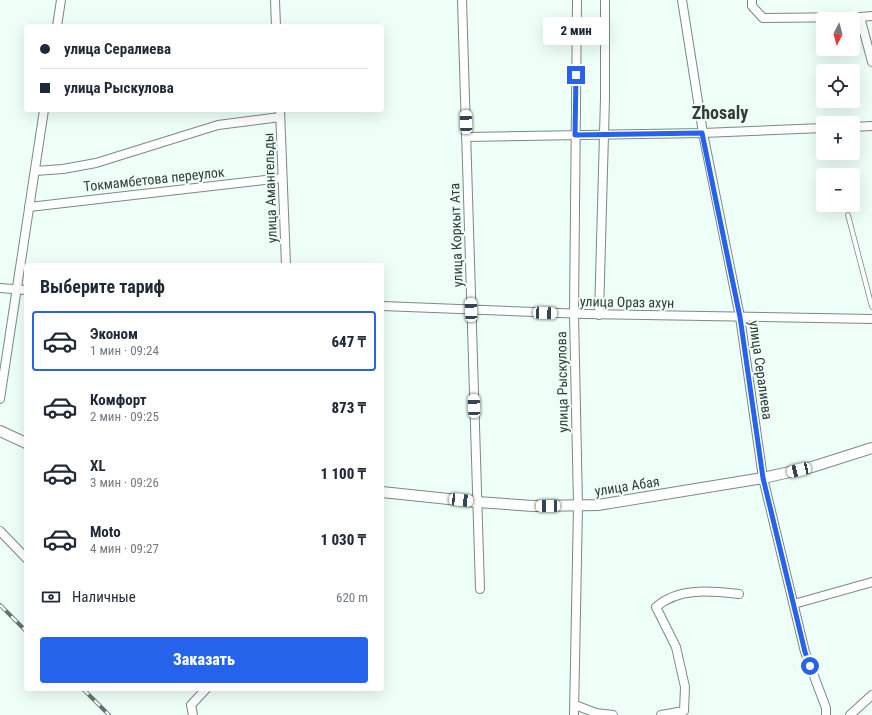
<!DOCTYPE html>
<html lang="ru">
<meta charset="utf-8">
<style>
body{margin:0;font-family:"Roboto Condensed",sans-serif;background:#f6f6f7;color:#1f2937;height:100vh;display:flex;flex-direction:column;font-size:15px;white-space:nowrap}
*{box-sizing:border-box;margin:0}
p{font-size:13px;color:#747a83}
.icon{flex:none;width:22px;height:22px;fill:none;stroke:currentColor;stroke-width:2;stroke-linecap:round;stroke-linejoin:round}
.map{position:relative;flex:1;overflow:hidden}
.sheet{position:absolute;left:24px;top:263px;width:360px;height:428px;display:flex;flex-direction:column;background:#fff;border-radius:4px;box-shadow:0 4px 16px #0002}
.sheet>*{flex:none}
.top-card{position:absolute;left:24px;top:24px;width:360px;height:88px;border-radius:4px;box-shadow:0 4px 16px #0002;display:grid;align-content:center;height:88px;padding:0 16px;background:#fff}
.needle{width:26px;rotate:186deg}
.buttons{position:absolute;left:816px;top:12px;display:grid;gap:8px}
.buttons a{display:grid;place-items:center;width:44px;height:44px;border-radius:4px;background:#fff;box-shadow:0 4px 16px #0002;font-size:20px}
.end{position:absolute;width:18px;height:18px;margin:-9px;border:5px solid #2563eb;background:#fff;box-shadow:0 0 0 2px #fff}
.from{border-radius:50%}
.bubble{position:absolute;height:28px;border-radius:4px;background:#fff;box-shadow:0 4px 16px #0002;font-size:13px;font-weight:800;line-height:28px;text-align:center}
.car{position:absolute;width:12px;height:24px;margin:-12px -6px;border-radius:5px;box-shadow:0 0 3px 1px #0007;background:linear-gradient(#fff 24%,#345 0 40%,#fff 0 76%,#345 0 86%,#fff 0)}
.top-card b{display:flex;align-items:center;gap:14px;height:38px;font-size:15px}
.top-card b+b{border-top:1px solid #e0e1e3}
.top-card i{width:10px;height:10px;background:#1f2937}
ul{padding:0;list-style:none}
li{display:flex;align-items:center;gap:12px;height:60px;margin:0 8px 6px;padding:0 8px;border:2px solid transparent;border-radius:4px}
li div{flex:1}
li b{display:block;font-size:15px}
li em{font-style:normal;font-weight:800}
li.active{border-color:#2563eb}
li>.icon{width:36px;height:36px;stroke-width:1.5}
h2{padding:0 16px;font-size:18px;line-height:48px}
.pay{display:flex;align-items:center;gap:10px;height:44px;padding:0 16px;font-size:15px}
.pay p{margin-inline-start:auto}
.action{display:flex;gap:8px;margin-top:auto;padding:8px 16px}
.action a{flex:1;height:46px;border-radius:4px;background:#2563eb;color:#fff;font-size:16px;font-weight:800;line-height:46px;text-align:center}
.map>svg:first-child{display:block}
</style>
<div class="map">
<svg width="872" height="715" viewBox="0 0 872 715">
<rect width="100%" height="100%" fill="#edfff7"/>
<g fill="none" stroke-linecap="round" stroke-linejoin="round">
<defs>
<path id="service" d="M848,215L872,307"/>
<g id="minor">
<path d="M275,0L276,26"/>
<path d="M462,0L480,589"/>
<path d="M682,0L703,133L740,317L763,478L805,652L826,708V715"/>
<path d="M752,0V6L763,18L860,17L872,62"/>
<path d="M860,17L872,16"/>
<path d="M57,26L61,0"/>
<path d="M280,110L286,265"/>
<path d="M853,127L872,126"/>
<path d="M466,137L703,133L823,128"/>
<path d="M35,171L63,169L96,163L218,125L280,117"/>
<path d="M29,207L282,178"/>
<path d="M0,288L26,290"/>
<path d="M382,306L585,314L872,319"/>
<path d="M599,315L605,98V0"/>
<path d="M0,399L44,110"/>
<path d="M0,531L26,558"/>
<path d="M794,604L872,582"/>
<path d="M575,705L596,713L613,715"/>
<path d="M193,715L191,705L206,689"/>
<path d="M574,715L578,506L574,314L577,0"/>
<path d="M661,715L684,711L685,687L676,647L656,607C679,587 711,591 739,594"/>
<path d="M850,715L872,695"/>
</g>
<g id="tertiary">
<path d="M0,431L26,443"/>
<path d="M382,492L477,502L533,506L598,505L763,478L812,467L872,448"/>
</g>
</defs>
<!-- service casing -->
<use href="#service" stroke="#7a8a83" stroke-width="5.5"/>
<!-- minor casing -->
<use href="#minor" stroke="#7a8a83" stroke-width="10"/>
<!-- tertiary casing -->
<use href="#tertiary" stroke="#7a8a83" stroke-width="12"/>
<!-- service -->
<use href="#service" stroke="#fff" stroke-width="4"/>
<!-- minor -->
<use href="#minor" stroke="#fff" stroke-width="8"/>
<!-- tertiary -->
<use href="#tertiary" stroke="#fff" stroke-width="10"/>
<defs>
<g id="rail">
<path d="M0,605L26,631"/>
<path d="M83,689L109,715"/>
</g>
</defs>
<!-- rail casing -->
<use href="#rail" stroke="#67716d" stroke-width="4"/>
<!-- rail -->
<use href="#rail" stroke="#edfff7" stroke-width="2.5" stroke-dasharray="8" stroke-linecap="butt"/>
</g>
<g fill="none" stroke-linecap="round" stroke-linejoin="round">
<!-- route -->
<path stroke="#2563eb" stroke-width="5" d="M576,75L575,135L702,133L740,317L763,478L805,652L810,666"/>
</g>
<g text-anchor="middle" stroke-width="4" stroke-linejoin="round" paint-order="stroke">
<!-- street labels -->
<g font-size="14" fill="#343b38" stroke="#edfff7">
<text transform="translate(154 179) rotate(-6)" y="5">Токмамбетова переулок</text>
<text transform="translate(270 188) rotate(-92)" y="5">улица Амангельды</text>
<text transform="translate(456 235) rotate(-92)" y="5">улица Коркыт Ата</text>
<text transform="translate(627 302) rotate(1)" y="5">улица Ораз ахун</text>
<text transform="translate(761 370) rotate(82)" y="5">улица Сералиева</text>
<text transform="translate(562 382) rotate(-91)" y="5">улица Рыскулова</text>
<text transform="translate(627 486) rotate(-9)" y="5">улица Абая</text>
</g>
<!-- district labels -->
<g font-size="18" font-weight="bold" fill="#343b38" stroke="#edfff7">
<text x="720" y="119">Zhosaly</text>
</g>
</g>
</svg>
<div class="buttons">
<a><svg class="needle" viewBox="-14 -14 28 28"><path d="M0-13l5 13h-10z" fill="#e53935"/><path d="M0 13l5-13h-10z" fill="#747a83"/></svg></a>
<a><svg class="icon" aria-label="locate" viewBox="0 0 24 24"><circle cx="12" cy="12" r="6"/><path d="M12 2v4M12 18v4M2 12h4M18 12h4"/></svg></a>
<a>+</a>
<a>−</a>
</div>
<i class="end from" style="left:810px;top:666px"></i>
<i class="end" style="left:576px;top:75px"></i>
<div class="bubble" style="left:543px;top:17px;width:66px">2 мин</div>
<i class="car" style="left:466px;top:122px;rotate:358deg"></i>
<i class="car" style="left:471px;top:310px;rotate:358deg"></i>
<i class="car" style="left:545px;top:313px;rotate:92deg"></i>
<i class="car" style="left:474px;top:406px;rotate:358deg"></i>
<i class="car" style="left:799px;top:470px;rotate:257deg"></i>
<i class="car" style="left:461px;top:500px;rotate:96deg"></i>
<i class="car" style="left:548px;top:506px;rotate:270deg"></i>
<div class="top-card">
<b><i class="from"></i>улица Сералиева</b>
<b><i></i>улица Рыскулова</b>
</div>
<section class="sheet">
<h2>Выберите тариф</h2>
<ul>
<li class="active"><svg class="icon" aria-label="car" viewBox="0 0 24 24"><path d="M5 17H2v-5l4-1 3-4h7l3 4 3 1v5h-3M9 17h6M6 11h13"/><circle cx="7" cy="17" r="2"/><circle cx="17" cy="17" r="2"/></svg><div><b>Эконом</b><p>1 мин · 09:24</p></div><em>647 ₸</em></li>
<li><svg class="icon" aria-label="car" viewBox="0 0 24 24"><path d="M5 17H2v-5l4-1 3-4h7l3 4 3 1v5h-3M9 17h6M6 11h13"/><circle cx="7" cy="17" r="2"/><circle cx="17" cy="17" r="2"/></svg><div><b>Комфорт</b><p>2 мин · 09:25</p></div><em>873 ₸</em></li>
<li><svg class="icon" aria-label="car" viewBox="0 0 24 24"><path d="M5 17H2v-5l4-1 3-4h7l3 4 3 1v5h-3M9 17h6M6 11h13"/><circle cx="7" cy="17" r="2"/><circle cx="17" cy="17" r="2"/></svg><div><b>XL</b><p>3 мин · 09:26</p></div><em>1 100 ₸</em></li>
<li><svg class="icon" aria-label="car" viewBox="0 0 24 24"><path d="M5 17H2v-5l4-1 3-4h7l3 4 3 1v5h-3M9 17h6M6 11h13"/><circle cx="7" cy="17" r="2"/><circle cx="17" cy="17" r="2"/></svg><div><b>Moto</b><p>4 мин · 09:27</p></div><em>1 030 ₸</em></li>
</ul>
<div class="pay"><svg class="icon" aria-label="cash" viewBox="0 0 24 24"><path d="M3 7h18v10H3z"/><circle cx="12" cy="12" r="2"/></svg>Наличные<p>620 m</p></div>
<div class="action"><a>Заказать</a></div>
</section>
</div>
